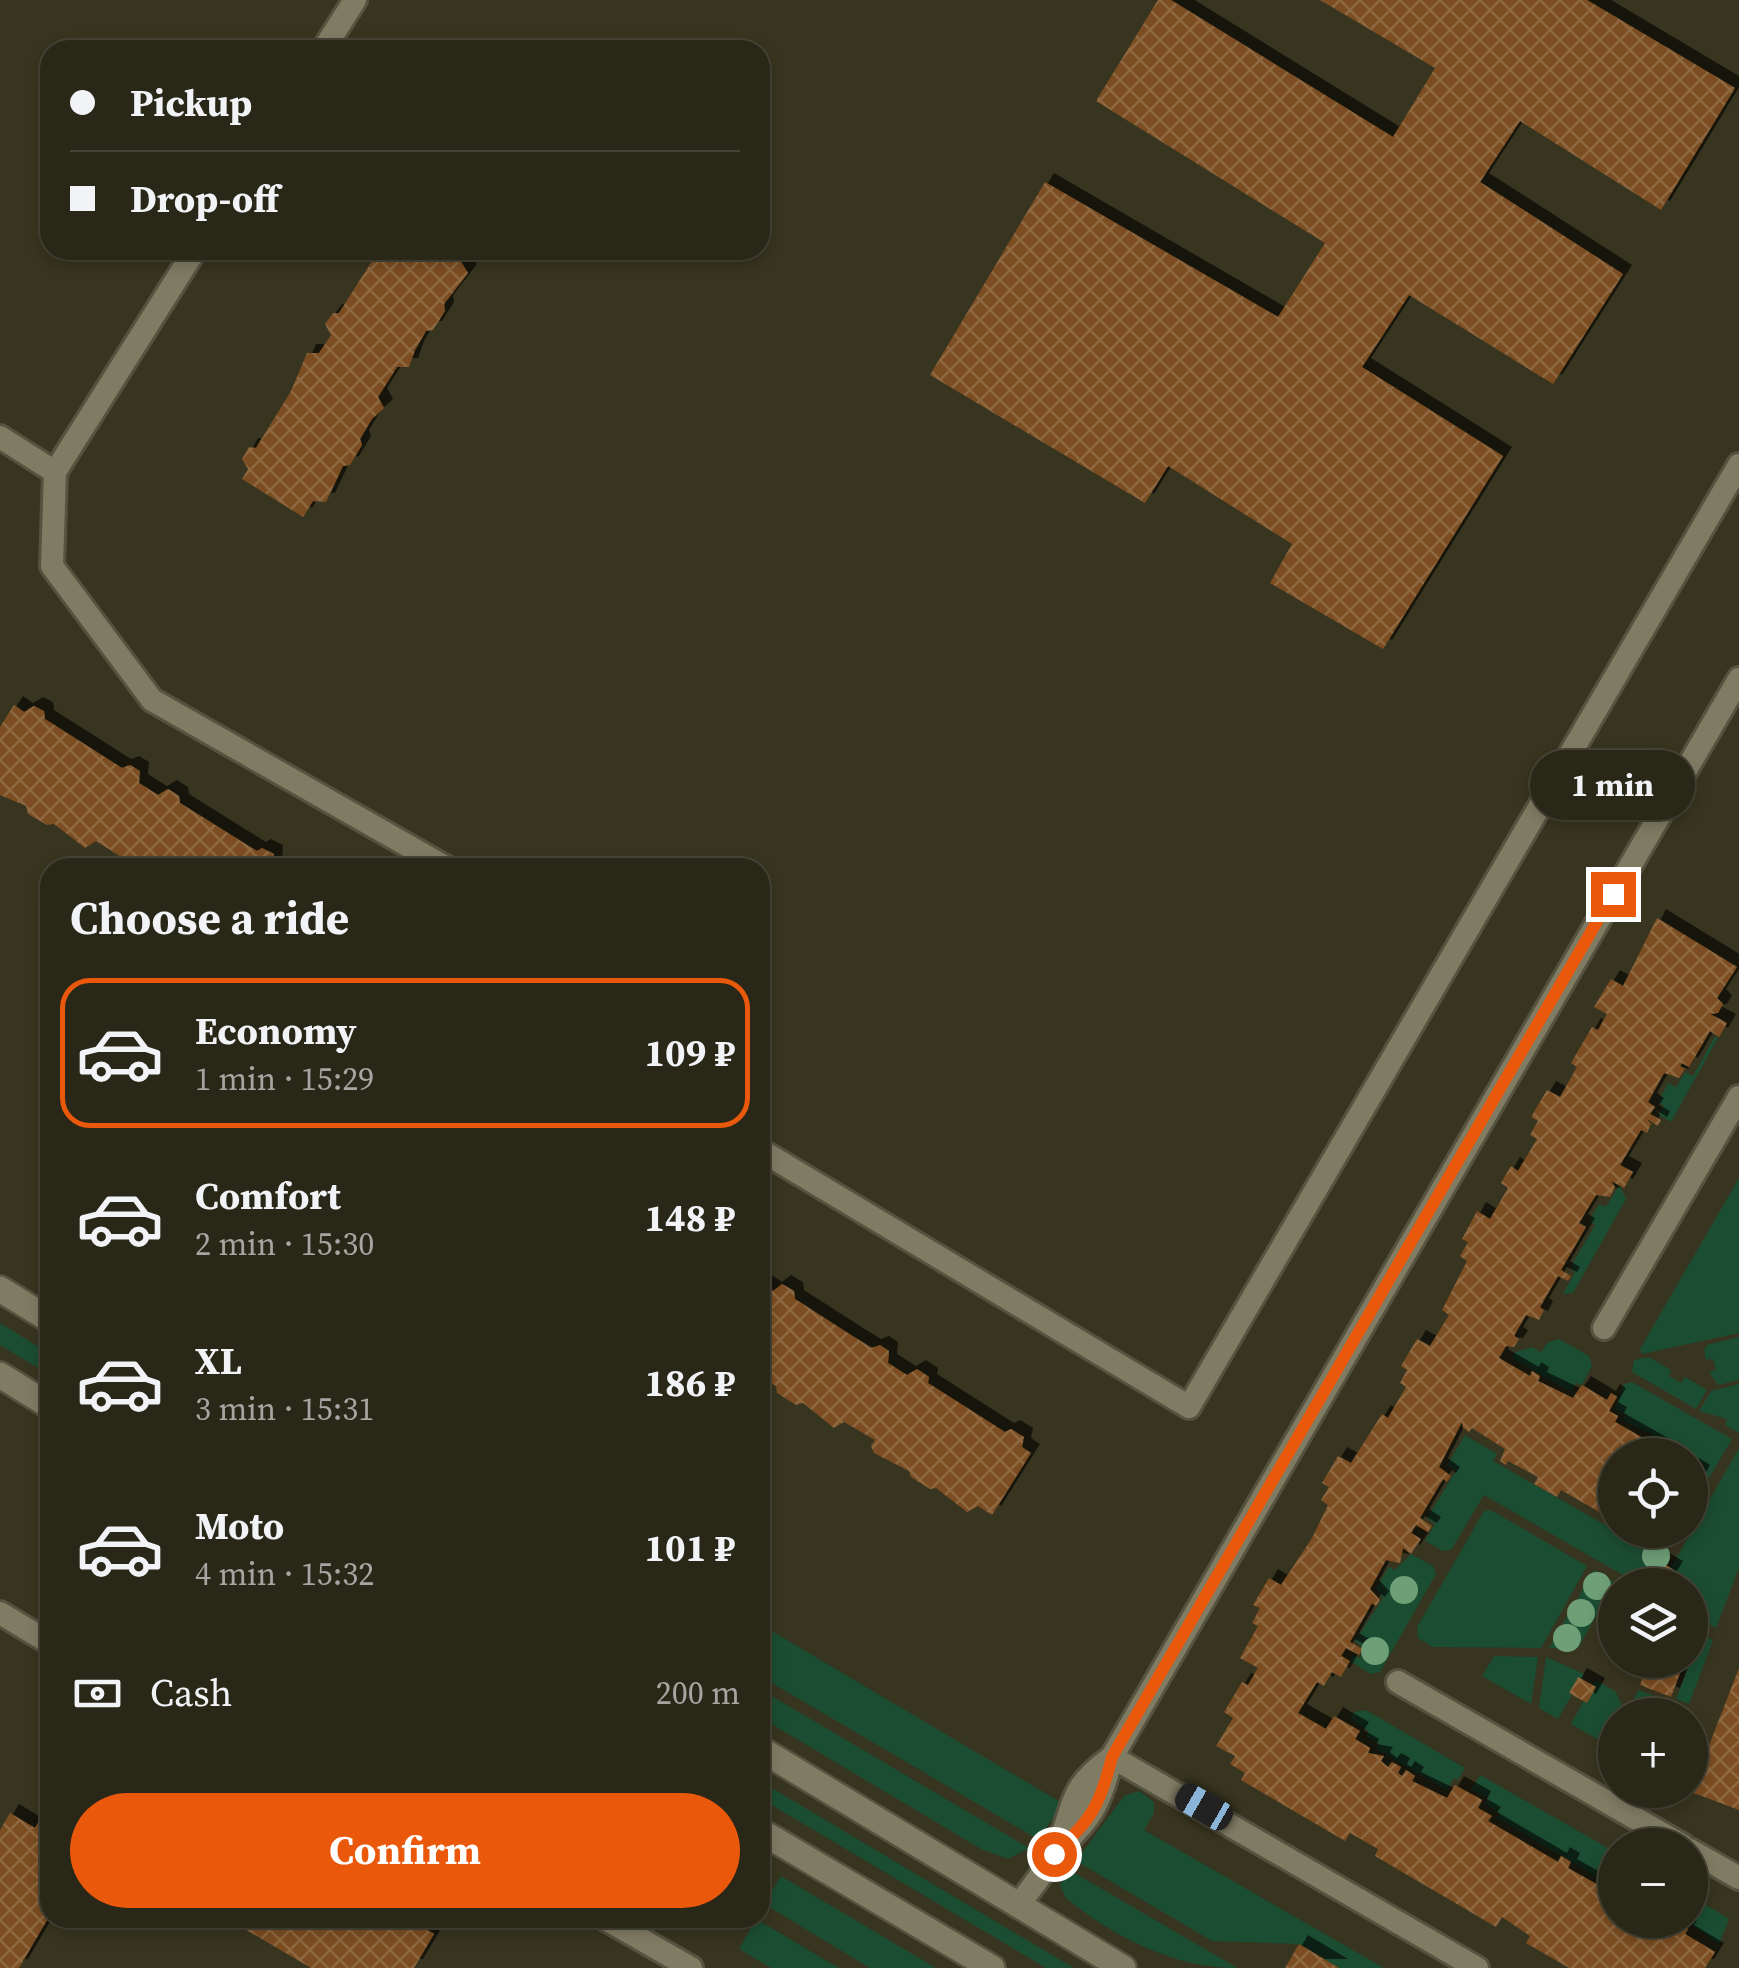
<!DOCTYPE html>
<meta charset="utf-8">
<style>
body{margin:0;font-family:"Source Serif 4",serif;background:#353324;color:#f1f3f6;height:100vh;display:flex;flex-direction:column;font-size:38px;white-space:nowrap}
*{box-sizing:border-box;margin:0}
p{font-size:32px;color:#a5a5a1}
.icon{flex:none;width:55px;height:55px;fill:none;stroke:currentColor;stroke-width:2;stroke-linecap:round;stroke-linejoin:round}
.map{position:relative;flex:1;overflow:hidden}
.drawer{position:absolute;left:40px;top:858px;width:730px;height:1070px;display:flex;flex-direction:column;background:#292717;border-radius:30px;box-shadow:0 5px 15px #0003,0 0 0 2px #454436}
.drawer>*{flex:none}
.banner{position:absolute;left:40px;top:40px;width:730px;height:220px;border-radius:30px;box-shadow:0 5px 15px #0003,0 0 0 2px #454436;display:grid;align-content:center;height:220px;padding:0 30px;background:#292717}
.buttons{position:absolute;left:1598px;top:1438px;display:grid;gap:20px}
.buttons a{display:grid;place-items:center;width:110px;height:110px;border-radius:50%;background:#292717;box-shadow:0 5px 15px #0003,0 0 0 2px #454436;font-size:50px}
.end{position:absolute;width:45px;height:45px;margin:-22px;border:12px solid #ea580c;background:#fff;box-shadow:0 0 0 5px #fff}
.from{border-radius:50%}
.bubble{position:absolute;height:70px;border-radius:35px;background:#292717;box-shadow:0 5px 15px #0003,0 0 0 2px #454436;font-size:32px;font-weight:700;line-height:70px;text-align:center}
.car{position:absolute;width:30px;height:60px;margin:-30px -15px;border-radius:12px;box-shadow:0 0 8px 2px #0007;background:linear-gradient(#222 24%,#8ab4d8 0 40%,#222 0 76%,#8ab4d8 0 86%,#222 0)}
.banner b{display:flex;align-items:center;gap:35px;height:95px;font-size:38px}
.banner b+b{border-top:2px solid #454436}
.banner i{width:25px;height:25px;background:#f1f3f6}
ul{padding:0;list-style:none}
li{display:flex;align-items:center;gap:30px;height:150px;margin:0 20px 15px;padding:0 10px;border:5px solid transparent;border-radius:30px}
li div{flex:1}
li b{display:block;font-size:38px}
li em{font-style:normal;font-weight:700}
li.on{border-color:#ea580c}
li>.icon{width:90px;height:90px;stroke-width:1.5}
h2{padding:0 30px;font-size:45px;line-height:120px}
.pay{display:flex;align-items:center;gap:25px;height:110px;padding:0 30px;font-size:38px}
.pay p{margin-inline-start:auto}
.cta{display:flex;gap:20px;margin-top:auto;padding:20px 30px}
.cta a{flex:1;height:115px;border-radius:60px;background:#ea580c;color:#fff;font-size:40px;font-weight:700;line-height:115px;text-align:center}
.map>svg:first-child{display:block}
</style>
<div class="map">
<svg width="1739" height="1968" viewBox="0 0 1739 1968">
<defs>
<pattern id="building-cross-hatch" width="8" height="8" patternUnits="userSpaceOnUse" patternTransform="scale(2.5)"><rect width="8" height="8" fill="#7c4e20"/><path d="M0 0l8 8M0 8l8-8" fill="none" stroke="#8e6740"/></pattern>
<filter id="shadow"><feDropShadow dx="9" dy="-9" stdDeviation="0" flood-color="#0009"/></filter>
</defs>
<rect width="100%" height="100%" fill="#37341f"/>
<!-- green -->
<g fill="#1b4d32">
<path d="M1715,1036L1718,1038L1671,1122L1659,1115L1664,1106L1658,1102L1668,1083L1676,1087L1685,1072L1693,1076Z"/>
<path d="M1739,1178V1333L1642,1354L1640,1349Z"/>
<path d="M1619,1185L1626,1199L1573,1293L1563,1294L1575,1272L1570,1268L1595,1225L1589,1221L1599,1204L1606,1207Z"/>
<path d="M0,1323L50,1354V1375L0,1345Z"/>
<path d="M1739,1337V1380L1718,1385L1709,1372L1716,1370L1713,1359L1706,1360L1704,1350L1707,1345Z"/>
<path d="M1559,1339L1589,1356L1592,1366L1582,1385L1576,1383L1571,1392L1512,1358L1515,1352L1532,1347L1541,1352L1547,1343Z"/>
<path d="M1649,1357L1671,1370L1669,1376L1681,1383L1685,1377L1707,1390L1696,1409L1632,1372L1634,1360Z"/>
<path d="M1632,1382L1732,1439L1709,1478L1690,1467V1455H1670L1673,1450L1651,1437L1652,1434L1622,1420L1625,1415L1615,1409L1624,1384Z"/>
<path d="M1739,1384V1433L1725,1425L1727,1419L1699,1411L1711,1391Z"/>
<path d="M1465,1435L1497,1454L1493,1461L1623,1535L1627,1530H1679L1648,1585H1640L1484,1495L1451,1550L1443,1551L1425,1541L1435,1524L1427,1518L1456,1471L1447,1465Z"/>
<path d="M1739,1448V1568L1716,1628L1690,1613V1585H1661Z"/>
<path d="M1491,1510L1587,1566L1541,1648L1432,1647L1418,1638L1417,1627L1484,1511Z"/>
<path d="M1411,1554L1433,1566L1436,1574L1380,1672L1371,1674L1350,1661L1353,1655L1360,1658L1365,1648L1355,1641L1383,1598L1376,1588L1389,1567L1395,1570Z"/>
<path d="M1594,1570L1615,1583L1578,1648H1549Z"/>
<path d="M760,1624L1062,1803L1039,1840L760,1676Z"/>
<path d="M1690,1627L1713,1640L1689,1704L1676,1699L1697,1645L1690,1642Z"/>
<path d="M1494,1656L1538,1657L1531,1704L1482,1676Z"/>
<path d="M1546,1657L1584,1674L1558,1719L1539,1708Z"/>
<path d="M1595,1680L1615,1691L1627,1715H1615V1749L1571,1724Z"/>
<path d="M760,1689L1029,1848L1008,1859L981,1849L760,1717Z"/>
<path d="M1638,1690L1688,1709L1685,1715H1637L1632,1705Z"/>
<path d="M1366,1710L1465,1768L1458,1780L1454,1778L1447,1790L1377,1749L1379,1744L1366,1736L1369,1731L1350,1719L1354,1712Z"/>
<path d="M1480,1775L1615,1852L1614,1875L1604,1869L1599,1878L1497,1818L1500,1813L1485,1804L1488,1798L1472,1789Z"/>
<path d="M760,1781L1074,1968H1046L760,1798Z"/>
<path d="M1139,1791L1154,1802V1813L1144,1830L1384,1968H1339L1299,1944L1212,1941L1076,1861L1124,1796Z"/>
<path d="M1066,1868L1236,1967L1235,1968C1175,1968 1111,1936 1065,1897L1060,1885Z"/>
<path d="M781,1876L936,1968H870L764,1904Z"/>
<path d="M1690,1895L1729,1919L1719,1944L1686,1920H1690Z"/>
<path d="M756,1919L839,1968H771L739,1949Z"/>
</g>
<!-- building -->
<g fill="url(#building-cross-hatch)" filter="url(#shadow)">
<path d="M1158,0H1171L1393,137L1435,68L1320,0H1587L1735,88L1661,210L1520,121L1480,182L1623,274L1553,384L1409,295L1362,367L1503,456L1383,649L1270,583L1292,544L1168,466L1145,503L930,375L1045,182L1278,317L1325,243L1096,101Z"/>
<path d="M379,250H469L461,262L468,273L444,304L445,311L433,330L426,331L415,350L409,367H397L378,397L384,408L372,419L360,439L362,445L350,465L343,466L326,502L313,501L303,517L242,479L248,469L242,459L249,447L256,448L291,391L307,353H319L331,335L325,324L333,313H339Z"/>
<path d="M14,705L24,712L34,706L44,711L45,719L122,768L130,765L140,771L139,783L158,795L168,789L179,796L180,803L257,851L262,848L274,854L273,868H124L126,860L96,841L85,848L54,824L47,825L28,814L26,806L0,795V727Z"/>
<path d="M1657,918L1737,967L1717,998L1723,1004L1718,1013L1710,1014L1727,1023L1719,1037L1710,1031L1689,1067L1682,1063L1680,1066L1685,1069L1679,1078L1664,1073L1648,1102L1655,1107L1650,1114L1661,1120L1658,1126L1647,1119L1651,1124L1647,1133L1641,1130L1620,1165L1633,1172L1624,1188L1611,1181L1615,1187L1610,1197L1596,1195L1579,1223L1586,1227L1561,1270L1571,1276L1568,1281L1558,1276L1540,1307L1544,1310L1539,1320L1526,1315L1514,1336L1519,1339L1514,1347L1506,1346L1499,1358L1530,1376L1532,1371L1540,1376L1538,1381L1573,1398L1582,1385L1607,1400L1611,1393L1617,1397L1609,1411L1618,1416L1615,1422L1666,1451L1664,1455H1615V1521L1561,1490L1557,1497L1534,1484L1538,1477L1508,1461L1506,1465L1500,1461L1505,1449L1472,1428L1469,1432L1463,1428L1462,1422L1439,1467L1451,1476L1447,1482L1443,1479L1420,1518L1432,1526L1428,1532L1416,1525L1411,1533L1421,1539L1411,1554L1403,1548L1400,1563L1386,1560L1370,1589L1380,1600L1376,1606L1372,1603L1350,1642L1362,1649L1359,1655L1346,1648L1341,1656L1350,1661L1341,1677L1332,1672L1324,1686L1317,1682L1298,1713L1326,1729L1334,1716L1360,1731L1355,1739L1370,1748L1368,1753L1384,1756L1381,1761L1388,1767L1392,1762L1401,1767L1398,1773L1402,1776L1406,1770L1415,1776L1412,1781L1447,1798L1455,1785L1482,1800L1478,1808L1492,1816L1488,1821L1558,1862L1561,1856L1571,1862L1568,1868L1600,1886L1609,1875L1615,1878V1920H1673L1688,1929L1685,1934L1715,1952L1705,1968H1569L1526,1943L1530,1936L1502,1917L1496,1927L1375,1856L1378,1849L1350,1833L1345,1841L1241,1780L1245,1773L1230,1764L1235,1756L1216,1746L1233,1718L1224,1712L1242,1682L1248,1685L1258,1668L1240,1658L1258,1626L1252,1623L1260,1608L1253,1605L1269,1578L1281,1585L1312,1538L1328,1505L1321,1500L1329,1487L1322,1483L1338,1456L1351,1463L1382,1414L1388,1418L1406,1387L1400,1383L1407,1370L1401,1366L1417,1339L1430,1346L1449,1315L1442,1310L1467,1261L1460,1256L1468,1242L1462,1239L1477,1211L1490,1219L1508,1188L1501,1183L1511,1166L1518,1171L1537,1139L1530,1135L1538,1121L1531,1117L1547,1090L1560,1097L1577,1067L1571,1063L1592,1027L1598,1030L1607,1014L1594,1007L1611,979L1623,986Z"/>
<path d="M760,1282L773,1291L782,1284L794,1291L795,1299L851,1335L872,1348L880,1345L889,1351L888,1363L907,1375L917,1369L929,1377L928,1383L1005,1432L1011,1429L1024,1437L1022,1447L1031,1453L992,1515L978,1506L967,1512L936,1488L930,1489L911,1477L909,1471L874,1453L871,1446L875,1440L844,1422L834,1428L803,1403L796,1405L777,1393L776,1386L760,1376Z"/>
<path d="M1690,1467L1701,1474L1690,1493Z"/>
<path d="M1657,1560L1674,1570L1665,1585L1647,1577Z"/>
<path d="M1649,1660H1685L1671,1697L1640,1685Z"/>
<path d="M1739,1668V1810L1691,1792Z"/>
<path d="M1578,1677L1596,1687L1587,1703L1569,1693Z"/>
<path d="M50,1803V1915L19,1968H0V1830L10,1813L35,1828Z"/>
<path d="M226,1918H407L434,1934L414,1968H311Z"/>
<path d="M1299,1944L1339,1968H1285Z"/>
</g>
<g fill="none" stroke-linecap="round" stroke-linejoin="round">
<defs>
<g id="lane">
<path d="M323,50L355,0"/>
<path d="M0,437L55,472L52,566L152,700L447,868"/>
<path d="M55,472L195,250"/>
<path d="M760,1150L1189,1407L1739,465"/>
<path d="M1604,1328L1739,1097"/>
<path d="M0,1613L50,1643"/>
<path d="M1398,1682L1682,1845"/>
<path d="M1690,1850L1739,1878"/>
<path d="M1056,1852C1092,1818 1100,1805 1112,1757L1477,1968"/>
<path d="M1018,1906C1030,1889 1045,1872 1054,1854C1077,1808 1063,1792 1112,1757L1739,679"/>
<path d="M604,1918L691,1968"/>
</g>
<g id="secondary">
<path d="M0,1289L50,1320"/>
<path d="M0,1375L50,1406"/>
<path d="M760,1749L1123,1968"/>
<path d="M760,1831L992,1968"/>
</g>
</defs>
<!-- lane casing -->
<use href="#lane" stroke="#565240" stroke-width="28"/>
<!-- secondary casing -->
<use href="#secondary" stroke="#565240" stroke-width="30"/>
<!-- lane -->
<use href="#lane" stroke="#807c64" stroke-width="22"/>
<!-- secondary -->
<use href="#secondary" stroke="#807c64" stroke-width="25"/>
</g>
<!-- trees -->
<g fill="#6f9f77">
<circle cx="1656" cy="1556" r="14"/>
<circle cx="1597" cy="1586" r="14"/>
<circle cx="1404" cy="1590" r="14"/>
<circle cx="1581" cy="1613" r="14"/>
<circle cx="1567" cy="1638" r="14"/>
<circle cx="1375" cy="1651" r="14"/>
</g>
<g fill="none" stroke-linecap="round" stroke-linejoin="round">
<!-- route -->
<path stroke="#ea580c" stroke-width="12" d="M1054,1854C1091,1820 1100,1806 1112,1757L1613,894"/>
</g>
</svg>
<div class="buttons">
<a><svg class="icon" aria-label="locate" viewBox="0 0 24 24"><circle cx="12" cy="12" r="6"/><path d="M12 2v4M12 18v4M2 12h4M18 12h4"/></svg></a>
<a><svg class="icon" aria-label="layers" viewBox="0 0 24 24"><path d="M12 4l9 5-9 5-9-5zM3 14l9 5 9-5"/></svg></a>
<a>+</a>
<a>−</a>
</div>
<i class="end from" style="left:1054px;top:1854px"></i>
<i class="end" style="left:1613px;top:894px"></i>
<div class="bubble" style="left:1530px;top:750px;width:165px">1 min</div>
<i class="car" style="left:1204px;top:1807px;rotate:300deg"></i>
<div class="banner">
<b><i class="from"></i>Pickup</b>
<b><i></i>Drop-off</b>
</div>
<section class="drawer">
<h2>Choose a ride</h2>
<ul>
<li class="on"><svg class="icon" aria-label="car" viewBox="0 0 24 24"><path d="M5 17H2v-5l4-1 3-4h7l3 4 3 1v5h-3M9 17h6M6 11h13"/><circle cx="7" cy="17" r="2"/><circle cx="17" cy="17" r="2"/></svg><div><b>Economy</b><p>1 min · 15:29</p></div><em>109 ₽</em></li>
<li><svg class="icon" aria-label="car" viewBox="0 0 24 24"><path d="M5 17H2v-5l4-1 3-4h7l3 4 3 1v5h-3M9 17h6M6 11h13"/><circle cx="7" cy="17" r="2"/><circle cx="17" cy="17" r="2"/></svg><div><b>Comfort</b><p>2 min · 15:30</p></div><em>148 ₽</em></li>
<li><svg class="icon" aria-label="car" viewBox="0 0 24 24"><path d="M5 17H2v-5l4-1 3-4h7l3 4 3 1v5h-3M9 17h6M6 11h13"/><circle cx="7" cy="17" r="2"/><circle cx="17" cy="17" r="2"/></svg><div><b>XL</b><p>3 min · 15:31</p></div><em>186 ₽</em></li>
<li><svg class="icon" aria-label="car" viewBox="0 0 24 24"><path d="M5 17H2v-5l4-1 3-4h7l3 4 3 1v5h-3M9 17h6M6 11h13"/><circle cx="7" cy="17" r="2"/><circle cx="17" cy="17" r="2"/></svg><div><b>Moto</b><p>4 min · 15:32</p></div><em>101 ₽</em></li>
</ul>
<div class="pay"><svg class="icon" aria-label="cash" viewBox="0 0 24 24"><path d="M3 7h18v10H3z"/><circle cx="12" cy="12" r="2"/></svg>Cash<p>200 m</p></div>
<div class="cta"><a>Confirm</a></div>
</section>
</div>
